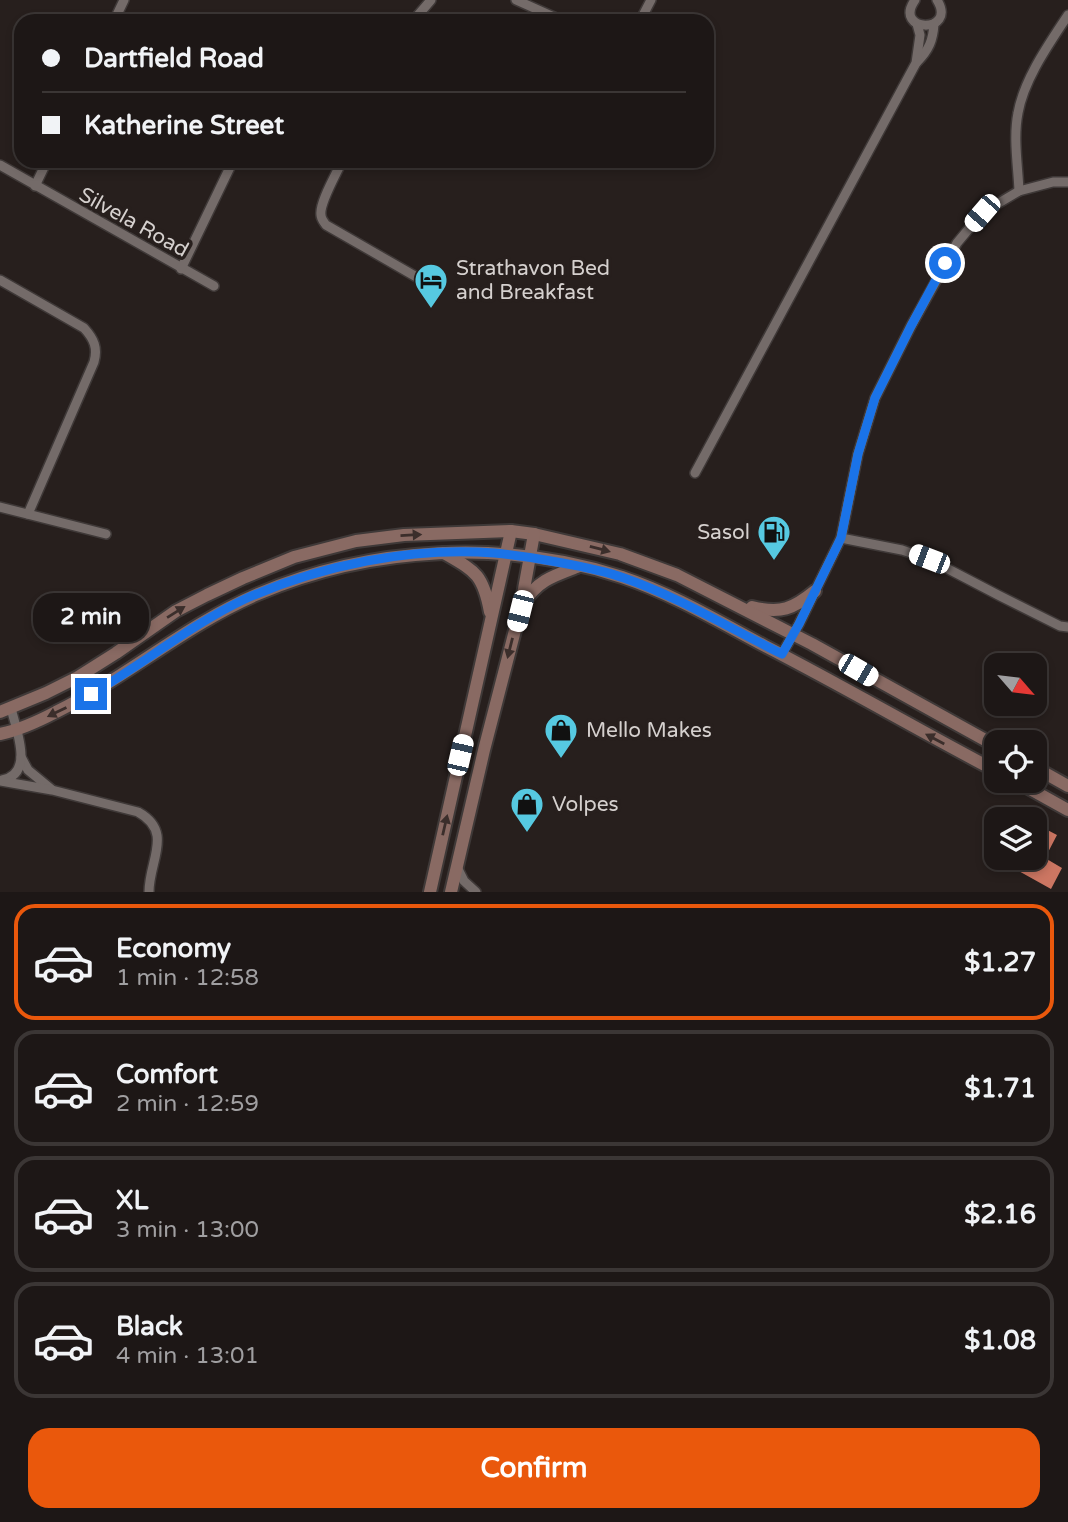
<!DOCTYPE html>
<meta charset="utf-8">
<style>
body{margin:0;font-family:"Varela Round",sans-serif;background:#2a2423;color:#f1f3f6;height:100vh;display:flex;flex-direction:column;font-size:26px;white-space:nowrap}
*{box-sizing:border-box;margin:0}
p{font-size:23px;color:#a09fa1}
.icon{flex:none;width:38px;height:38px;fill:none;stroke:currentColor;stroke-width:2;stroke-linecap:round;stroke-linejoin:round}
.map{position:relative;height:892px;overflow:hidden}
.side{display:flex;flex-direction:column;background:#1d1716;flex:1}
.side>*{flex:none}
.top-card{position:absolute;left:14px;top:14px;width:700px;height:154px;border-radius:21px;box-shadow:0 4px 10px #0003,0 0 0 2px #3b3635;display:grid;align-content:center;height:154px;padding:0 28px;background:#1d1716}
.needle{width:46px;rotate:118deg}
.tools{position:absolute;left:984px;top:653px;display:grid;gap:14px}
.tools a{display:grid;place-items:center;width:63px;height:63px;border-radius:14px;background:#1d1716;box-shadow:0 4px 10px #0003,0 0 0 2px #3b3635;font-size:35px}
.end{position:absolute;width:32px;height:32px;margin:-16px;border:9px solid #1a73e8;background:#fff;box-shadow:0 0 0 4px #fff}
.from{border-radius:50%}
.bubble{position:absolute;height:49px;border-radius:21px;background:#1d1716;box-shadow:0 4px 10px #0003,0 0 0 2px #3b3635;font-size:23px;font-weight:700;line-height:49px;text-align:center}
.car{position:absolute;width:21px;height:42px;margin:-21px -10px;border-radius:9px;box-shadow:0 0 5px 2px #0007;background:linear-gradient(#fff 24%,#345 0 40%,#fff 0 76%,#345 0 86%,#fff 0)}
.top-card b{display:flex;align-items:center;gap:24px;height:66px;font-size:26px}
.top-card b+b{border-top:2px solid #3b3635}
.top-card i{width:18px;height:18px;background:#f1f3f6}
ul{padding:12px 0 0;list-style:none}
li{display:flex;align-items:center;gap:21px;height:116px;margin:0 14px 10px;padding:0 14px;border:4px solid #3b3635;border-radius:21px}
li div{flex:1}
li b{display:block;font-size:26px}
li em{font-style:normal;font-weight:700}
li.on{border-color:#ea580c}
li>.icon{width:63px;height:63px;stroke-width:1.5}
.cta{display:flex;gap:14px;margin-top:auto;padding:14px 28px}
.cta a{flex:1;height:80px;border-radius:21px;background:#ea580c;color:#fff;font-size:28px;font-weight:700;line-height:80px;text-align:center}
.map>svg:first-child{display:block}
</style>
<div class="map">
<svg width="1068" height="892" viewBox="0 0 1068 892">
<rect width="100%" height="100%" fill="#271f1d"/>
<!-- building -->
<path fill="#cc7662" d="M1034,823L1057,835L1045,858L1062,868L1051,889L1015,869L1022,858H1034Z"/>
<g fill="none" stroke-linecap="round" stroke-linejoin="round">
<defs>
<g id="street">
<path d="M516,0L563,21"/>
<path d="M915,0C892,33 958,34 937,0"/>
<path d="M114,21L124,0"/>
<path d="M413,21L431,0"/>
<path d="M640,21L651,0"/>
<path d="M917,62C929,50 933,40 934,24"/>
<path d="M342,161C337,173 319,203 321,215C321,219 324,222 326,225L420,279L437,285"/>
<path d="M0,165L214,286"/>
<path d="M35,186L47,161"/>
<path d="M1019,191C1018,166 1013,138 1018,113C1024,79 1049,44 1068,15"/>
<path d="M181,269L233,161"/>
<path d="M0,280L84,328C94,339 98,348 94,362L28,514"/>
<path d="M695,473L916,63L920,35L917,24"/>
<path d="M0,507L106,534"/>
<path d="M841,538L902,550L929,559L1000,596L1060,626L1068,627"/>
<path d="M782,654L799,624L841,538L858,454L875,398L911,326L957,243L982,213L1019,191L1053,182H1068"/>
<path d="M21,757L28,770L51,789"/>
<path d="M2,780C35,774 16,730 11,708"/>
<path d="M0,781L52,790L138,812C174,832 149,860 149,892"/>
<path d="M457,867L464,881L476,892"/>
</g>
<g id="secondary">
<path d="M444,553C475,571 483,574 490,612"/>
<path d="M524,603C537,581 553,576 577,567"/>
<path d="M752,607C781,614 793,609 815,591"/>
<path d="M0,712L46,693L78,677L116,653L176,611L207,595L243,578L294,557L356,541L404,535L511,531L534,534L620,554L677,575L812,644L996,746"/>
<path d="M0,734C20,730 37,722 56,712C126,678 185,625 258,594C371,546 506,539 622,577C673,594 718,621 765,646C843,686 918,730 996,771"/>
<path d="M1034,767L1068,786"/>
<path d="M1014,780L1068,810"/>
<path d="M430,892L511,531"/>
<path d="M451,892L484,750L520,611L534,534"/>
</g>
</defs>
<!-- street casing -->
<use href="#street" stroke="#3f3938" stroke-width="12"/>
<!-- secondary casing -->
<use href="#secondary" stroke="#3f3938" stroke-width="16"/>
<!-- street -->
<use href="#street" stroke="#746b69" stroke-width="9"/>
<!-- secondary -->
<use href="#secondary" stroke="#896a63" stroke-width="12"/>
</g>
<!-- one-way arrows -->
<defs><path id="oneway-solid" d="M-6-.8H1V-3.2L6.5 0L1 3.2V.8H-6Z" transform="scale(1.75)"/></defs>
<g fill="#3b2e2b">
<use href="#oneway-solid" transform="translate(411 535) rotate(-3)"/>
<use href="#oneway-solid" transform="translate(600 549) rotate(15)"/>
<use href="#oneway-solid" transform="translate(176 612) rotate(-32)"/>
<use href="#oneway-solid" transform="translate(510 648) rotate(104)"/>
<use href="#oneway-solid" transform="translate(57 712) rotate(154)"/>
<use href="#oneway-solid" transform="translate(935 739) rotate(-152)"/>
<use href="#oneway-solid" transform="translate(445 825) rotate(-77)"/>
</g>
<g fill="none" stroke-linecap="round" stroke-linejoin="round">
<!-- route -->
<path stroke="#1a73e8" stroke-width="9" d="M91,694C144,664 190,625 245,599C321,565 410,547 494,553C515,555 536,558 557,562C579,566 602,570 624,578C679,597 729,628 782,654L799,624L841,538L858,454L875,398L911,326L945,263"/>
</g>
<!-- icons -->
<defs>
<symbol id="hotel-pin" viewBox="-11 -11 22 30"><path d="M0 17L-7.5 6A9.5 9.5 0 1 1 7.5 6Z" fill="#56c9e1" stroke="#271f1d"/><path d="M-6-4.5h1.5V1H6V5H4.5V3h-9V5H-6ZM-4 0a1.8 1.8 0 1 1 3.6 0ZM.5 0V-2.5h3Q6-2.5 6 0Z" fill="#111"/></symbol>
<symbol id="fuel-pin" viewBox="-11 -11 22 30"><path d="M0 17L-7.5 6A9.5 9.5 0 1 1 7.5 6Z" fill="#56c9e1" stroke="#271f1d"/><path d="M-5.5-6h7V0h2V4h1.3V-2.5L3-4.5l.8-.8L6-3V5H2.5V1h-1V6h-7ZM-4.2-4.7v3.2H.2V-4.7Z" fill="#111"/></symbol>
<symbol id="shop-pin" viewBox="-11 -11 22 30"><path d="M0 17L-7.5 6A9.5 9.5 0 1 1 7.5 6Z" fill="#56c9e1" stroke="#271f1d"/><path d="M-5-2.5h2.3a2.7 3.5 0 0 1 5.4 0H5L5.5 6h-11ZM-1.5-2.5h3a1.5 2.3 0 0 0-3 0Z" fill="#111"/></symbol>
</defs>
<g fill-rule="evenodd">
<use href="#hotel-pin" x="412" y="261" width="38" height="52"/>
<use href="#fuel-pin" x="755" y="513" width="38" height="52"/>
<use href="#shop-pin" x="542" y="711" width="38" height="52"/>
<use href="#shop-pin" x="508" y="785" width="38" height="52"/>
</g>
<g text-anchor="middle" stroke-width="7" stroke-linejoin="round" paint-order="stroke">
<!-- street labels -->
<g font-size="21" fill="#d5d0ce" stroke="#271f1d">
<text transform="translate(134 222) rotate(29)" y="7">Silvela Road</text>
</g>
<!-- poi labels -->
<g font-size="21" fill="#d5d0ce" stroke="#271f1d" text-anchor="start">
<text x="456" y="275">Strathavon Bed<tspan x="456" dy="24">and Breakfast</tspan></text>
<text x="750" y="539" text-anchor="end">Sasol</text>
<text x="586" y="737">Mello Makes</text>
<text x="552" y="811">Volpes</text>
</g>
</g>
</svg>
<div class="tools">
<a><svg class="needle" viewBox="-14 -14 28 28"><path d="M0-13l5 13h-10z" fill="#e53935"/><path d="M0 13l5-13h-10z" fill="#a09fa1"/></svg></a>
<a><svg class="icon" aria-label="locate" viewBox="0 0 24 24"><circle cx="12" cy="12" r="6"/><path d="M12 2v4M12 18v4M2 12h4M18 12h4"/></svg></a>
<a><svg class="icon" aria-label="layers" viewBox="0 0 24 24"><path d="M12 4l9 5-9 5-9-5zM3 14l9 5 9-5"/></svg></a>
</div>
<i class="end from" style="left:945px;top:263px"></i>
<i class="end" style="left:91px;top:694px"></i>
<div class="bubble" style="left:33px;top:593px;width:116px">2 min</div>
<i class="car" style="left:982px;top:213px;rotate:221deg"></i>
<i class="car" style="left:929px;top:559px;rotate:291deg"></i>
<i class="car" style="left:520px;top:611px;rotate:194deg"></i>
<i class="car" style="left:858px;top:670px;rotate:120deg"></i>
<i class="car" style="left:460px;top:755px;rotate:13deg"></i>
<div class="top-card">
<b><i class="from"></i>Dartfield Road</b>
<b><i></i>Katherine Street</b>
</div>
</div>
<section class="side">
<ul>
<li class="on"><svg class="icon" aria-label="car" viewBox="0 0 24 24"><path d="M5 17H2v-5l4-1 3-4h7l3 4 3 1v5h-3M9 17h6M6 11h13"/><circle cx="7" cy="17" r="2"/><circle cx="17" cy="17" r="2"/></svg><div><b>Economy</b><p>1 min · 12:58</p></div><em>$1.27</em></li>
<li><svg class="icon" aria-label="car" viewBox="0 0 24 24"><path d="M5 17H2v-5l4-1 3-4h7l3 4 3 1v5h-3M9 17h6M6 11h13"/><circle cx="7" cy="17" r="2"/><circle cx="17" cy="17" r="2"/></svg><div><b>Comfort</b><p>2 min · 12:59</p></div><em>$1.71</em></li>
<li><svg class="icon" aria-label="car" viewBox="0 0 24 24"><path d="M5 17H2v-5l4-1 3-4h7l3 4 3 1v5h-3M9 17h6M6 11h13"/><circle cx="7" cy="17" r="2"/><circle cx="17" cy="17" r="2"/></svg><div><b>XL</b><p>3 min · 13:00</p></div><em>$2.16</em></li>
<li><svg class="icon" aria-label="car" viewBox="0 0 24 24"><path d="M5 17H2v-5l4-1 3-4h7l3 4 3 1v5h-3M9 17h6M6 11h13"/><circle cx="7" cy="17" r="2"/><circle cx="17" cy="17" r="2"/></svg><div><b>Black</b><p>4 min · 13:01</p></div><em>$1.08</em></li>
</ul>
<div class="cta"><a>Confirm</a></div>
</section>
